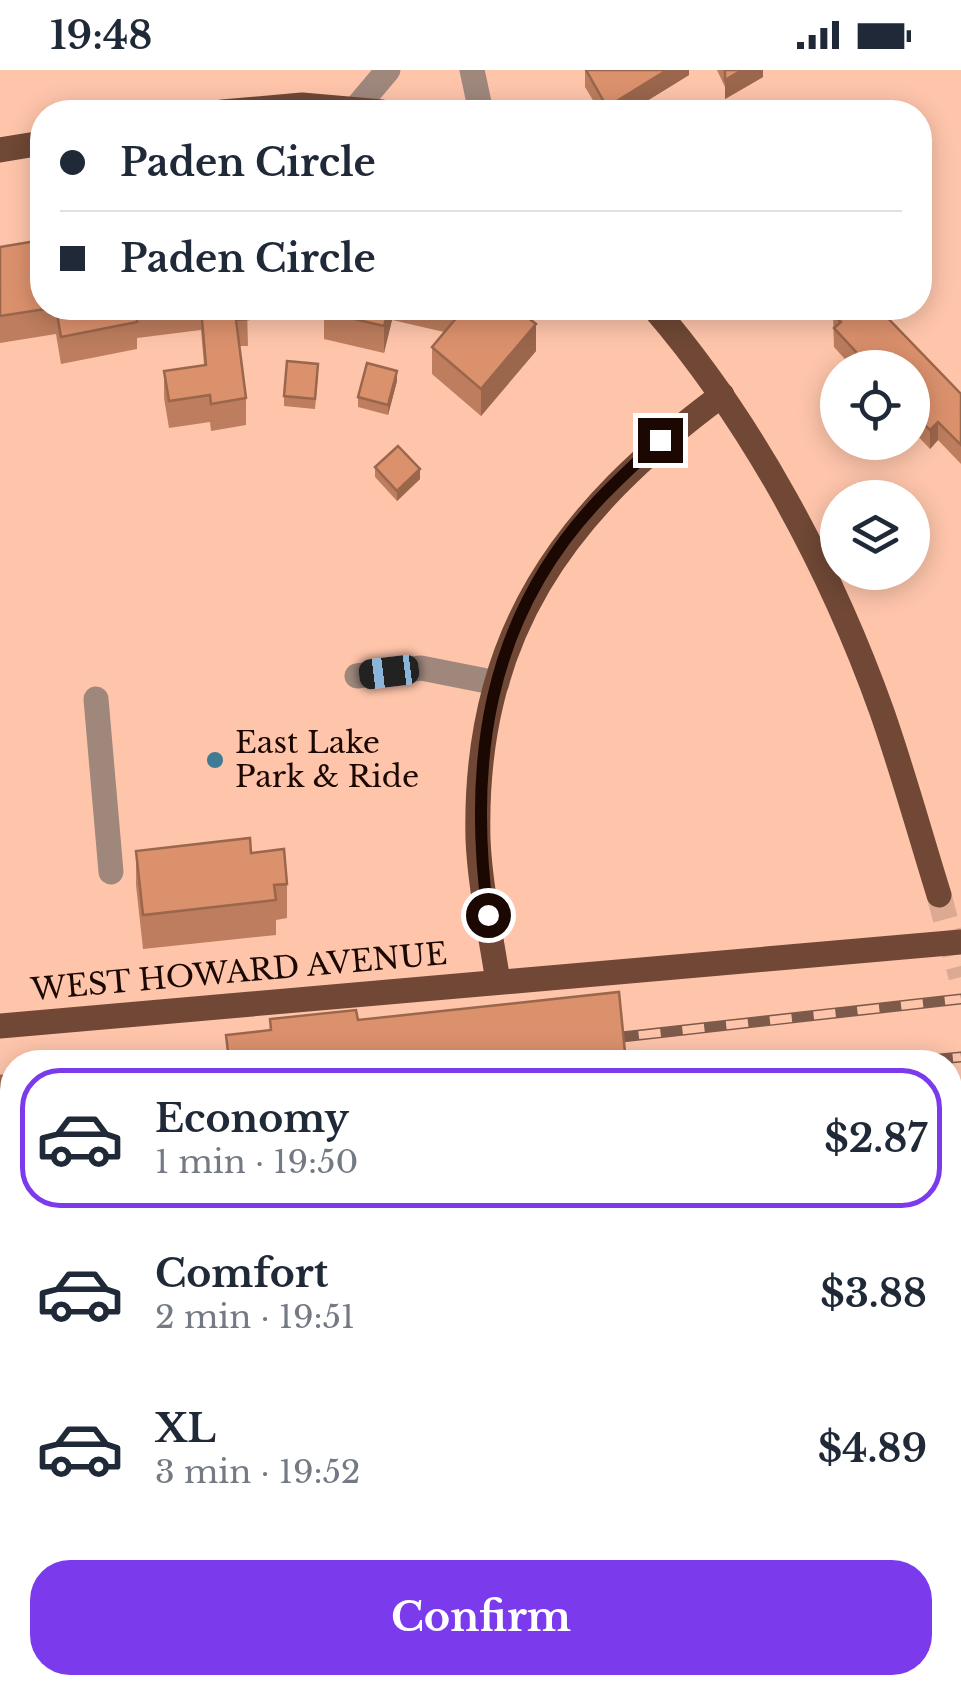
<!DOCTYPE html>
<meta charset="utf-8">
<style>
body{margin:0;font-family:"Libre Baskerville",serif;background:#f2f2f3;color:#1f2937;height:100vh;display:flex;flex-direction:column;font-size:38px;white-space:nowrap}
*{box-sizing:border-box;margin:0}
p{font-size:32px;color:#747a83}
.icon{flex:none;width:55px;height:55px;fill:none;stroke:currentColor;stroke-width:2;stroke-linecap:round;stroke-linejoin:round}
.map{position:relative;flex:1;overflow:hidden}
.panel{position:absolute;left:0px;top:980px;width:962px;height:645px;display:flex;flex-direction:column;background:#fff;border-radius:40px 40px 0 0;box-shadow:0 5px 25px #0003}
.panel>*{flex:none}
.top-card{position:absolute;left:30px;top:30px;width:902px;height:220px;border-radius:40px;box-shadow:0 5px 25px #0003;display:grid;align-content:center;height:220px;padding:0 30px;background:#fff}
.buttons{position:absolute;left:820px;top:280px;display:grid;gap:20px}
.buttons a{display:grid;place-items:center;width:110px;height:110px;border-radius:50%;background:#fff;box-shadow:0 5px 25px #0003;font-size:50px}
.end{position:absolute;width:45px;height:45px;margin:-22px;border:12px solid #1b0802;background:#fff;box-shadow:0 0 0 5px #fff}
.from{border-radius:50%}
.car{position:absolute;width:30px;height:60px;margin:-30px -15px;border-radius:12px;box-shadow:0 0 8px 2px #0007;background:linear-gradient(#222 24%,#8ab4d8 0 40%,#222 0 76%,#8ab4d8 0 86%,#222 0)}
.top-card b{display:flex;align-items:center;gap:35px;height:95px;font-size:38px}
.top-card b+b{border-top:2px solid #e0e1e3}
.top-card i{width:25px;height:25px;background:#1f2937}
ul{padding:18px 0 0;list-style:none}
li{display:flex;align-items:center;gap:30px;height:140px;margin:0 20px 15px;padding:0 10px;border:5px solid transparent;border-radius:40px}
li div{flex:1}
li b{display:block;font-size:38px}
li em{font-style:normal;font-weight:800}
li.active{border-color:#7c3aed}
li>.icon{width:90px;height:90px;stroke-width:1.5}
.cta{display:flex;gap:20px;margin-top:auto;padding:20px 30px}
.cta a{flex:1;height:115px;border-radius:40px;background:#7c3aed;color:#fff;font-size:40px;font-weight:800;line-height:115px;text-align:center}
.status{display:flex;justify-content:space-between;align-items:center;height:70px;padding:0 50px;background:#fff;direction:ltr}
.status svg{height:28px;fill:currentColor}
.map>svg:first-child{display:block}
</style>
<div class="status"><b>19:48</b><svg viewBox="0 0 49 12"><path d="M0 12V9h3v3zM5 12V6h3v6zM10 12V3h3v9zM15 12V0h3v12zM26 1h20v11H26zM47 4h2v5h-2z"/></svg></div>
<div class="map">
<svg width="961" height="1625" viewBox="0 0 961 1625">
<rect width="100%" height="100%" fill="#fec5ab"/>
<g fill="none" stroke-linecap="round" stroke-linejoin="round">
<!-- major-tunnel -->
<path stroke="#dca992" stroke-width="25" stroke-dasharray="25 12" stroke-linecap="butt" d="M939,825L961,907"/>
<!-- minor -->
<g stroke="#9f877c" stroke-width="25">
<path d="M472,0L481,42"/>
<path d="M356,38L388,0"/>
<path d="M357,606L421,598L497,613"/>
<path d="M96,629L111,802"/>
<path d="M594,1617L632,1618"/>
<path d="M170,1625L178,1612"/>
</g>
<!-- major -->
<g stroke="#704835" stroke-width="25">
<path d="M222,42L302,35L382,42"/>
<path d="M0,80L42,73"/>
<path d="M654,238C753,353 831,499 882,642C903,702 920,764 939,825"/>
<path d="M498,912C491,865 480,817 478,769C473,565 564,442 722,325"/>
<path d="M0,956L961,872"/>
<path d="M950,1148L961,1147"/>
<path d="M0,1229L12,1228"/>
<path d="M0,1570L12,1587"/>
<path d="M35,1612L47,1625"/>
</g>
<defs>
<g id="rail">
<path d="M595,970L961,929"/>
<path d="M909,992L961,987"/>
<path d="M950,1032L961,1031"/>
<path d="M0,1093L12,1092"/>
<path d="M0,1130L12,1128"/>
<path d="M0,1152L12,1151"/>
</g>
</defs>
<!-- rail casing -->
<use href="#rail" stroke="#7e5a4b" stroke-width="11"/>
<!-- rail -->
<use href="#rail" stroke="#fec5ab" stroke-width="8" stroke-dasharray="22" stroke-linecap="butt"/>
</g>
<!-- wall -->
<g fill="#bd7d5e">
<path d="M585,0H689V5L629,42H600L585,17Z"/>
<path d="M717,0H763V7L725,29V17Z"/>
<path d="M0,177L42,238H519L536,281L481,346L432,304V277L444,262L392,250L384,283L324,269V246L247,238L248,276H239L246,328V355L211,361L210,352L169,358L164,328V301L204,295L201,260L137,268V279L61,294L56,264L0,273Z"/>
<path d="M833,244L961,324V394L938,370L930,379L912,360V298H853L834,277Z"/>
<path d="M318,304L315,339L284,336V326Z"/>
<path d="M397,311L388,345L358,337V327Z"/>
<path d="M375,397L420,409L397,431L375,407Z"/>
<path d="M136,781L251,783L287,814V848L276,850V865L143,879L136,815Z"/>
<path d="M12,1005V1089L0,1090V1006Z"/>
</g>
<!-- shaded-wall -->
<g fill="#9a664c">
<path d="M667,0H689V5L629,42H607V37Z"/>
<path d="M742,0H763V7L725,29V10Z"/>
<path d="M389,238H392V250L384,283V256Z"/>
<path d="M536,254V281L481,346V319Z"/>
<path d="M397,301V311L388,345V335Z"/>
<path d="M938,352V370L930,379V360Z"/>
<path d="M420,399V409L397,431V421Z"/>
</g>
<!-- building -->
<g fill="#dc916d" stroke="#9a664c" stroke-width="2.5">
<path d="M586,0H667L607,37Z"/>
<path d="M725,0H742L725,10Z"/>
<path d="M42,170V238H52L0,246V177Z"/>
<path d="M56,238H166L136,241L137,252L61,267Z"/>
<path d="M201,238H247L248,249L236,250L246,328L211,334L210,325L169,331L164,301L206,295Z"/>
<path d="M324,238H389L384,256L324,242Z"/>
<path d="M454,238H516L536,254L481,319L432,277L463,240Z"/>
<path d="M840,238H878L961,324V375L938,352L930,360L912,341V298H871L834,258L841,252L833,244Z"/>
<path d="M287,291L318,294L315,329L284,326Z"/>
<path d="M367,293L397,301L388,335L358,327Z"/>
<path d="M398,376L420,399L397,421L375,397Z"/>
<path d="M250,768L251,783L284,779L287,814L274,815L276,830L143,845L136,781Z"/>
<path d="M619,922L626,992H129L228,982L226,965L271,960L270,949L356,940L358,950Z"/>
<path d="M12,1005V1054L0,1055V1006Z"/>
</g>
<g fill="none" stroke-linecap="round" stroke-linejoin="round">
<!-- route -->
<path stroke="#1b0802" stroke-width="12" d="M488,845C468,695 486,552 594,435C615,412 638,392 660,370"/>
</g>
<!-- markers -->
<circle fill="#3f7b92" stroke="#fec5ab" stroke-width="4" cx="215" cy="690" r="10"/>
<g text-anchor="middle" stroke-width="8" stroke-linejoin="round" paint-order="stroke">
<!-- poi labels -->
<g font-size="30" fill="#1b0802" stroke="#fec5ab" text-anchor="start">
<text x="235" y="683">East Lake<tspan x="235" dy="34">Park &amp; Ride</tspan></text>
</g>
<!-- street labels -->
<g font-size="30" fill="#1b0802" stroke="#fec5ab">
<text transform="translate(239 902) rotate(-5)" y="10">WEST HOWARD AVENUE</text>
</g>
</g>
</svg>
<div class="buttons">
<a><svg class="icon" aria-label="locate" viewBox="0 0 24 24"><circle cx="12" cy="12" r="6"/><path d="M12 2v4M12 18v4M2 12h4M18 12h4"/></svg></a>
<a><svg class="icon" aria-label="layers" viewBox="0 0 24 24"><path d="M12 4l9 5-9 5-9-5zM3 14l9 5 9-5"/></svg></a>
</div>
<i class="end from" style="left:488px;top:845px"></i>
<i class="end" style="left:660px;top:370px"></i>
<i class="car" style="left:389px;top:602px;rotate:263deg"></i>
<div class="top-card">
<b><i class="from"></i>Paden Circle</b>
<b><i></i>Paden Circle</b>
</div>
<section class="panel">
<ul>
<li class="active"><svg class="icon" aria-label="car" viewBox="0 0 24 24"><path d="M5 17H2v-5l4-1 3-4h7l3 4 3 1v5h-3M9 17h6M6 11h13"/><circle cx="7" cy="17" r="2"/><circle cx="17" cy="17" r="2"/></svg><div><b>Economy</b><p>1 min · 19:50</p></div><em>$2.87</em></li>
<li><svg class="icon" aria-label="car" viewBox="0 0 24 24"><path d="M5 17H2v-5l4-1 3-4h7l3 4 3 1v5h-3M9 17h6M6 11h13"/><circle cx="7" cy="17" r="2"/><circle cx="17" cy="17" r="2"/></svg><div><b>Comfort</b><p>2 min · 19:51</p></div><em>$3.88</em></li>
<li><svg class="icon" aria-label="car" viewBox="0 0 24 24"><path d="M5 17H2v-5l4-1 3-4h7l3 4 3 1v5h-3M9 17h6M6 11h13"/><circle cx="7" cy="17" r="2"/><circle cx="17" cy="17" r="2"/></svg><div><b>XL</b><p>3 min · 19:52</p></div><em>$4.89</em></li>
</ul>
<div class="cta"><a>Confirm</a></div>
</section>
</div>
